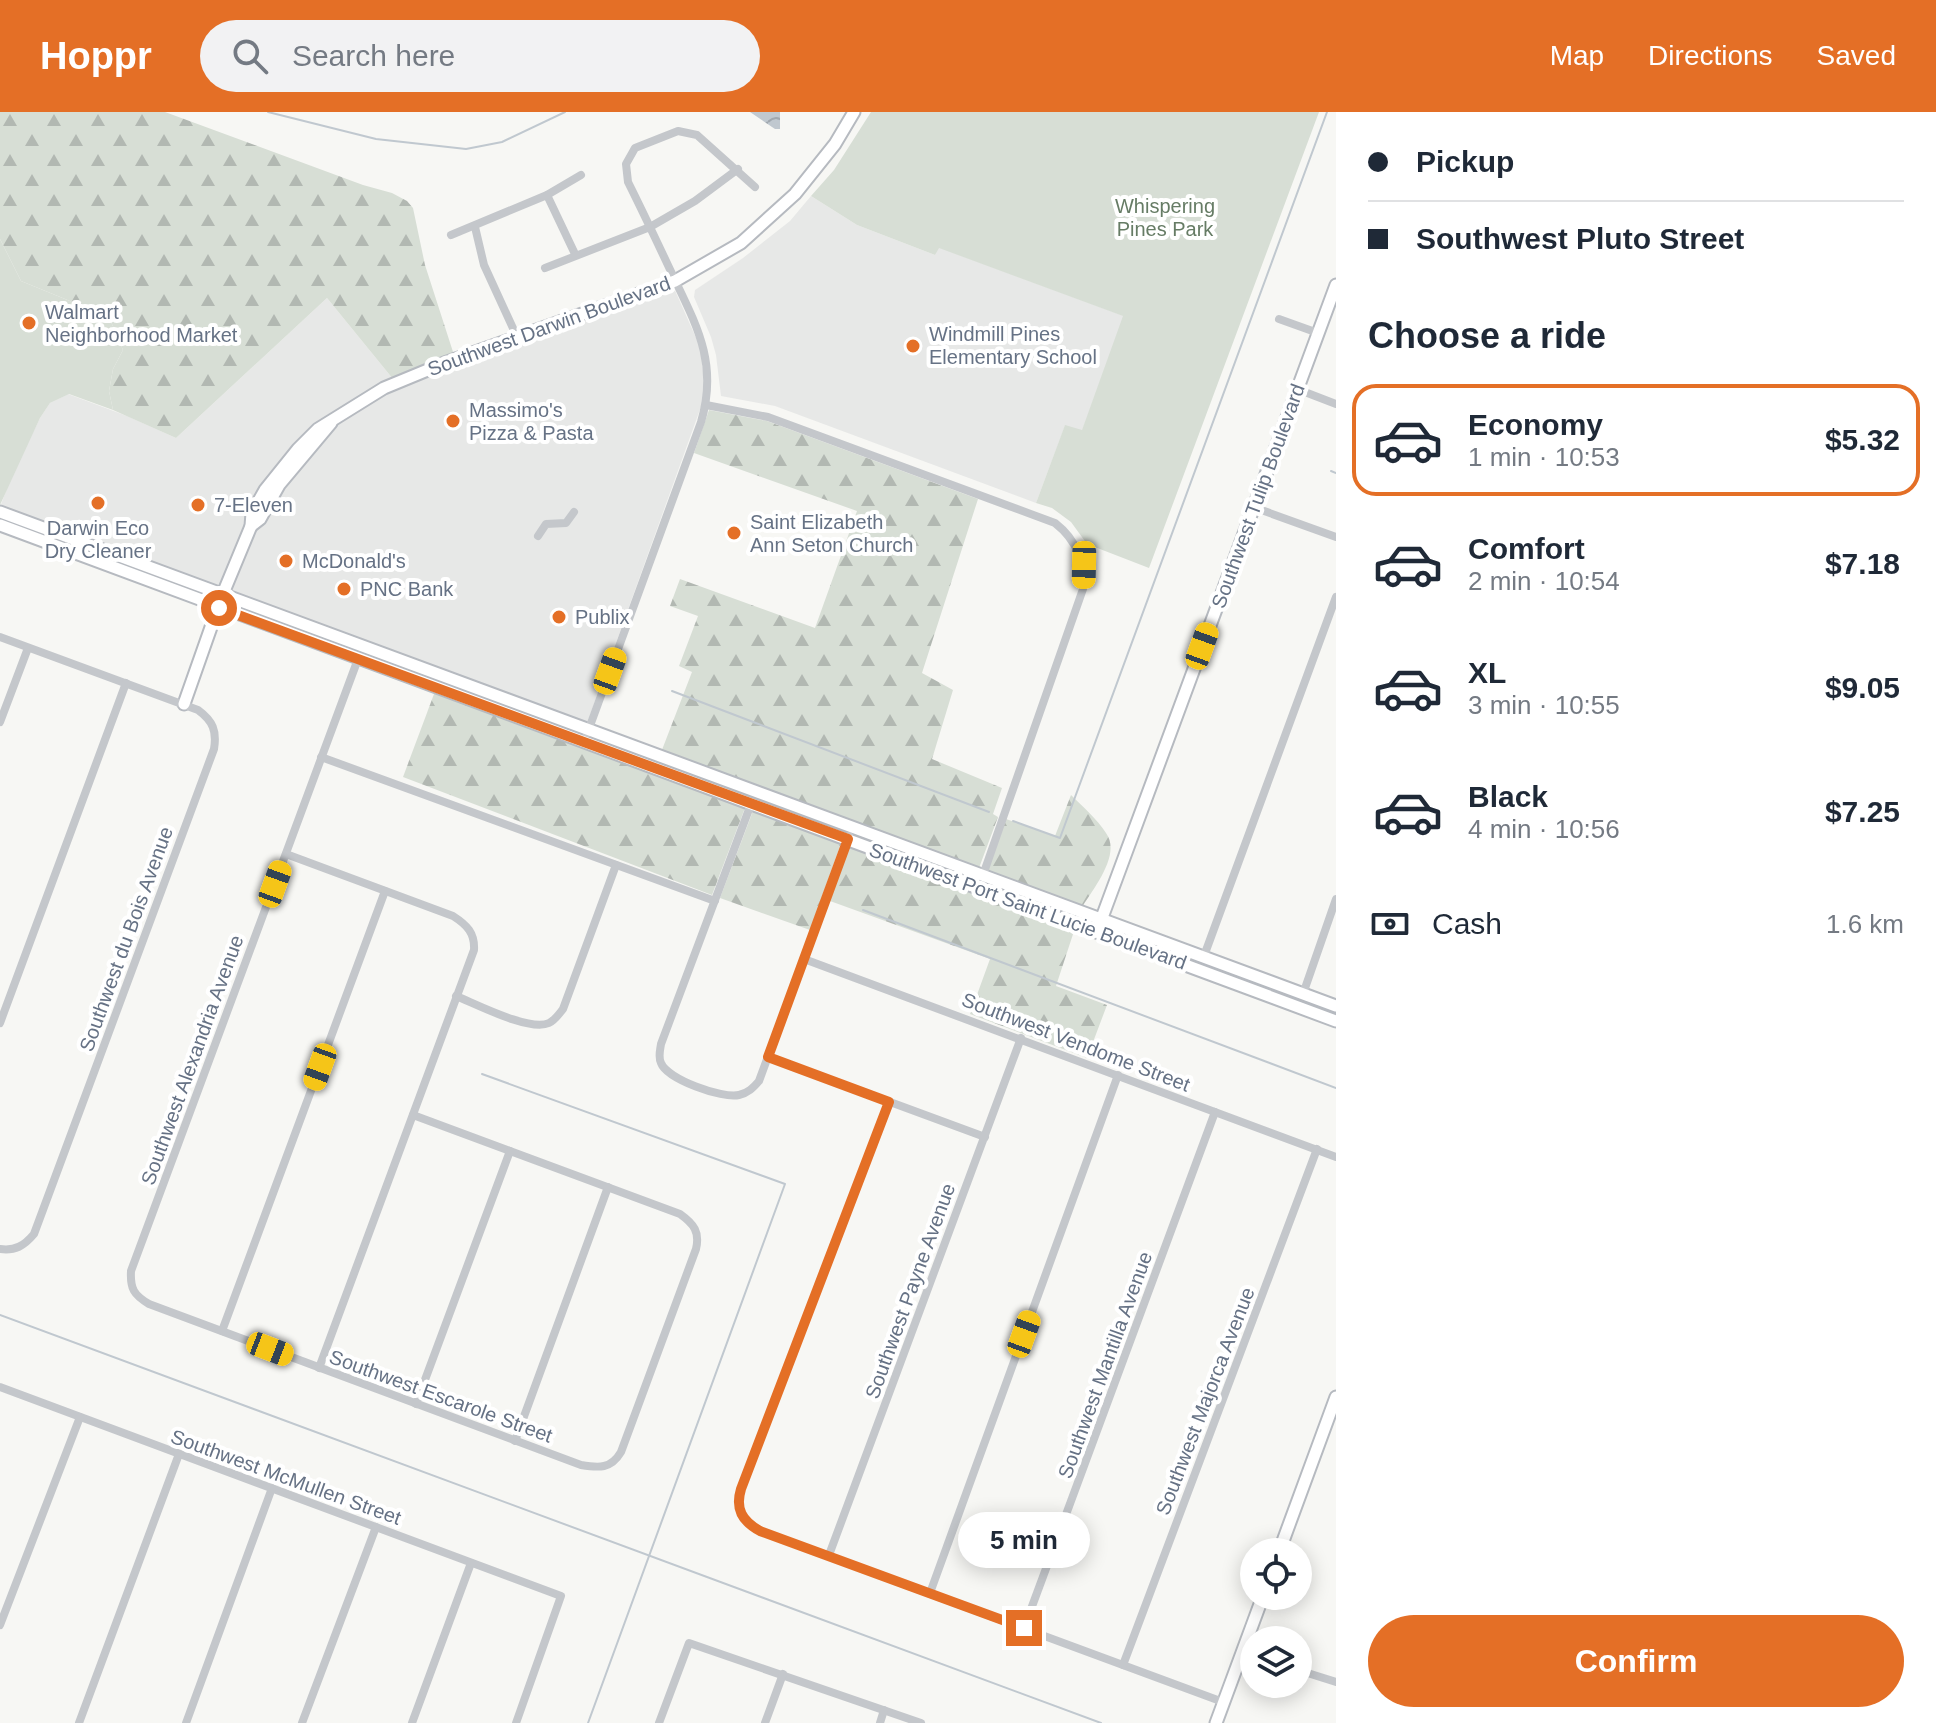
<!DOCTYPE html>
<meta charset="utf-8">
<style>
body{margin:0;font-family:Arial,sans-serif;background:#f2f2f3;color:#1f2937;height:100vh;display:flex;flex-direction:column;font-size:30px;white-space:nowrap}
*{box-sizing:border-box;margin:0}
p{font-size:26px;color:#747a83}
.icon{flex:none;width:44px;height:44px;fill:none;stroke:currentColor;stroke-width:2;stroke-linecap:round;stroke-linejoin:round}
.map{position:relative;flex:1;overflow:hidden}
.sheet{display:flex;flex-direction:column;background:#fff;width:600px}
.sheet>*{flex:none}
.banner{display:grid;align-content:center;height:176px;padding:0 32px;background:#fff}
.controls{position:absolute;left:1240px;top:1426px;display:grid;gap:16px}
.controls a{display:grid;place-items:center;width:72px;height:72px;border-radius:50%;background:#fff;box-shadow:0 4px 20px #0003;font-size:40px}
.end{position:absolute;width:36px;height:36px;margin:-18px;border:10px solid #e46f26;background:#fff;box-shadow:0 0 0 4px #fff}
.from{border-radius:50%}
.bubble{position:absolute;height:56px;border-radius:28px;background:#fff;box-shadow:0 4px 20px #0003;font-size:26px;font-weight:700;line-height:56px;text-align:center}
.car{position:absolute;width:24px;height:48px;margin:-24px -12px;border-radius:10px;box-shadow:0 0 6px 2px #0007;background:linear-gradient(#f5c518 24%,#345 0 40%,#f5c518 0 76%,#345 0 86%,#f5c518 0)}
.banner b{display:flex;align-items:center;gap:28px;height:76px;font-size:30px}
.banner b+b{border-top:2px solid #e0e1e3}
.banner i{width:20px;height:20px;background:#1f2937}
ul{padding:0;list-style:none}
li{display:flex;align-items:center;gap:24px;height:112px;margin:0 16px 12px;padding:0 16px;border:4px solid transparent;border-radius:24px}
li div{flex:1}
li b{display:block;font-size:30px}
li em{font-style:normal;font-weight:700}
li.on{border-color:#e46f26}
li>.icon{width:72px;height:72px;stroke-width:1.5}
h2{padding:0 32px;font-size:36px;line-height:96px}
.pay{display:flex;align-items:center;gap:20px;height:88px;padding:0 32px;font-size:30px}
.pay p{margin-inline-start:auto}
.primary-button{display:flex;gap:16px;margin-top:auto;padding:16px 32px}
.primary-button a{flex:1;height:92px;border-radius:48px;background:#e46f26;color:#fff;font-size:32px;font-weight:700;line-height:92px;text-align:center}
header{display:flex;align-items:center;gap:48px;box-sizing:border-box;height:112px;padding:0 40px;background:#e46f26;color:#fff}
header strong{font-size:38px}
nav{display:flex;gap:44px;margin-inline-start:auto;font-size:28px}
.search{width:560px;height:72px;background:#f2f2f3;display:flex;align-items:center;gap:20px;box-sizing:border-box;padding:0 28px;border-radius:44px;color:#747a83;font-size:30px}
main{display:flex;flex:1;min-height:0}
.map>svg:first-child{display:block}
</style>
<header>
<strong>Hoppr</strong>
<div class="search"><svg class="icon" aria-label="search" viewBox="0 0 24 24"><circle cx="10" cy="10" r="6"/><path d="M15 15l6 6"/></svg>Search here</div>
<nav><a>Map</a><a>Directions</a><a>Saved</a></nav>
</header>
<main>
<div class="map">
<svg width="1336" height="1611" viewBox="0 0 1336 1611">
<defs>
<pattern id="forest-firs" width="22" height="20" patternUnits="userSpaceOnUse" patternTransform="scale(2)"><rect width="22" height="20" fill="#d7ded5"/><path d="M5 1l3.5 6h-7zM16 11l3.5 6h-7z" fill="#b2b8b2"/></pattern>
<pattern id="water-waves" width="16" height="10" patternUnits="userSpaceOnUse" patternTransform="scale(2)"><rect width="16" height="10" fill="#c0c8cf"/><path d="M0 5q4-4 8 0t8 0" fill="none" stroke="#a0a7ae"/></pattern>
</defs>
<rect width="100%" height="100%" fill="#f7f7f4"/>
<!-- built -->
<g fill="#e7e8e7">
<path d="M811,84L857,113L935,143L938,135L1124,204L1082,319L1065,314L1036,391L775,294L721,284L716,243L711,225L694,185L695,178L743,146L790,109Z"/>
<path d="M673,174L701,237L704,274L702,292L585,617L228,482L254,418L305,347L337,312L386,279L449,253Z"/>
<path d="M327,186L393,267L331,306L247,412L220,478L0,395L12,363L40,306L50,291L68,282L127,304L176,326Z"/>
</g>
<!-- green -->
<g fill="#d7ded5">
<path d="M871,0H1319L1149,456L1087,432L1071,410L1052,396L1036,391L1065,313L1082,318L1123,204L939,136L935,143L857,113L811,84L834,58Z"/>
<path d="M0,127L21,169L109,205L123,238L113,257L109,279L113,298L69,282L50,291L40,306L0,393Z"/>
</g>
<!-- forest -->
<g fill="url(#forest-firs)">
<path d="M0,0H165L363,73L392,81L407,89L413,96L425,153L454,243L393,267L327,186L176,326L113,298L109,279L113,257L123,238L109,205L21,169L0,127Z"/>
<path d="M709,298L767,309L978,387L922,561L953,578L932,647L1002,676L993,702L998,705L976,764L660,643L692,560L679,554L698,504L670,494L680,467L815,516L857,399L694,341Z"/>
<path d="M437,574L748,688L712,783L403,665Z"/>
<path d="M1071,683C1083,695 1097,707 1106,721C1122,743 1092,778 1081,797L984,767L1006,707L1055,724Z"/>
<path d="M756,691L844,723L810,818L720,786Z"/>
<path d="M852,726L1077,810L1056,874L1107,893L1087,946L970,902L990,847L830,789Z"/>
</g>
<!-- water -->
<path fill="url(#water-waves)" d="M750,0H780V17H775Z"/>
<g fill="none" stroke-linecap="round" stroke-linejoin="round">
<!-- stream -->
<g stroke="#c0c8cf" stroke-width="2">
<path d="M268,0L376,27L466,37L502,30L565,0"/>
<path d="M1331,359L1336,361"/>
<path d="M672,579L989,700"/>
<path d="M1013,709L1060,726L1327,0"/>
<path d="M863,798L1336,976"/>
<path d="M482,962L785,1072L588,1611"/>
<path d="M0,1203L1101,1611"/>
</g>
<defs>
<g id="secondary">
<path d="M0,400L1336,894"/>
<path d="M0,413L1336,909"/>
<path d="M251,414L260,407L279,373L331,311"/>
<path d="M184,592L222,484L251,414L252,401L265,378L298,337L318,317L384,276L447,250L675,169L741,131L795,82L835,32L854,0"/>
<path d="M1100,811L1336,173"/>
<path d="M1279,1440L1336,1285"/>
<path d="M1216,1611L1263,1484"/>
</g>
</defs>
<!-- secondary casing -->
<use href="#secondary" stroke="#b6bac0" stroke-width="15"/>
<!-- street -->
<g stroke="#c4c7cb" stroke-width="8">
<path d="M547,83L575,142"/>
<path d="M475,115L484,153L517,225"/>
<path d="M451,123L547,83L581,63"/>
<path d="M545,156L650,115L695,89L738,57"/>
<path d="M1279,207L1318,221"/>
<path d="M1297,277L1336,292"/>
<path d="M706,293L768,305L1055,411C1078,429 1084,450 1083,477L983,763"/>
<path d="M1253,395L1336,425"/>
<path d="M538,424L546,412L566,411L574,400"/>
<path d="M0,525L198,598C213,609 217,619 214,637L34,1122C24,1134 15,1139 0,1137"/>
<path d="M358,547L131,1159C130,1177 134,1183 149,1192L581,1353C599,1356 611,1357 621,1340L696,1137C700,1120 694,1112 680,1102L413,1003"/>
<path d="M0,610L28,536"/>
<path d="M587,622L701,310C718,253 698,216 674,166C659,134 644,102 628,70L626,52L635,36L678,19L697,23L755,75"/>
<path d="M321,645L715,789"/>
<path d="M751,692L661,932C660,939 658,945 661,951C667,967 722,987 739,983C748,981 753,976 759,969L849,724"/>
<path d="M286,742L453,804C467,813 475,821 474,838L319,1256"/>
<path d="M1204,844L1336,485"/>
<path d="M804,847L1336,1045"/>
<path d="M1303,882L1336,787"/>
<path d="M456,884C476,892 530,920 549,911C555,908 559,902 563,897L616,753"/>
<path d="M0,911L126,571"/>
<path d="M768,945L985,1025"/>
<path d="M889,990L741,1377C735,1397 742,1409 760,1419L1223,1590"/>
<path d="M222,1219L385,779"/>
<path d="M0,1275L561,1484L516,1611"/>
<path d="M416,1292L510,1039"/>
<path d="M515,1329L608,1075"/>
<path d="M829,1443L1021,926"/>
<path d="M930,1481L1118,963"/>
<path d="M0,1513L80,1305"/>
<path d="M1024,1516L1215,1000"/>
<path d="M1242,1540L1254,1543"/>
<path d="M1123,1553L1317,1037"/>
<path d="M1298,1558L1336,1570"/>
<path d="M79,1611L179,1342"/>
<path d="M186,1611L272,1376"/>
<path d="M302,1611L376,1415"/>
<path d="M412,1611L471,1451"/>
<path d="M659,1611L689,1531L921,1611"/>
<path d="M765,1611L783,1562"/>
<path d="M880,1611L884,1598"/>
</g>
<!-- secondary -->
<use href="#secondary" stroke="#fff" stroke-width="11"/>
</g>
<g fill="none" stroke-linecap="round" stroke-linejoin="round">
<!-- route -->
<path stroke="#e46f26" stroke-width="10" d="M219,496L848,727L768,945L889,990L741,1377C735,1397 742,1409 760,1419L1024,1516"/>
</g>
<!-- markers -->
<g fill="#e46f26" stroke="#fff" stroke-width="3">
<circle cx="29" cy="211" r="8"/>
<circle cx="913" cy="234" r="8"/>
<circle cx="453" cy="309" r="8"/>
<circle cx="98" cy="391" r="8"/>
<circle cx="198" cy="393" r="8"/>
<circle cx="734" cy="421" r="8"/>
<circle cx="286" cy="449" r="8"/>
<circle cx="344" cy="477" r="8"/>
<circle cx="559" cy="505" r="8"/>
</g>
<g text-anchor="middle" stroke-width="8" stroke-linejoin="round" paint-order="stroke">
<!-- park labels -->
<g font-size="20" fill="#667c65" stroke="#fff">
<text x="1165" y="101">Whispering<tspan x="1165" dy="23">Pines Park</tspan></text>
</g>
<!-- poi labels -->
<g font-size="20" fill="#667285" stroke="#fff" text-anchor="start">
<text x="45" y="207">Walmart<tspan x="45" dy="23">Neighborhood Market</tspan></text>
<text x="929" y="229">Windmill Pines<tspan x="929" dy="23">Elementary School</tspan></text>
<text x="469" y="305">Massimo's<tspan x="469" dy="23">Pizza &amp; Pasta</tspan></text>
<text x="214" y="400">7-Eleven</text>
<text x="750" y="417">Saint Elizabeth<tspan x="750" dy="23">Ann Seton Church</tspan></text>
<text x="98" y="423" text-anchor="middle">Darwin Eco<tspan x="98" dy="23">Dry Cleaner</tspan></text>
<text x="302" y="456">McDonald's</text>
<text x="360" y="484">PNC Bank</text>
<text x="575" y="512">Publix</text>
</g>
<!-- street labels -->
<g font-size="20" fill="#667285" stroke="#fff">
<text transform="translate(549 214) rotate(-20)" y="7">Southwest Darwin Boulevard</text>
<text transform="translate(1258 384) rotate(-70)" y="7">Southwest Tulip Boulevard</text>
<text transform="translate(1028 794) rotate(20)" y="7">Southwest Port Saint Lucie Boulevard</text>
<text transform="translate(126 827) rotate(-70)" y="7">Southwest du Bois Avenue</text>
<text transform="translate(1076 930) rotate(21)" y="7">Southwest Vendome Street</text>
<text transform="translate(192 948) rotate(-70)" y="7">Southwest Alexandria Avenue</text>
<text transform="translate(910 1179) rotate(-70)" y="7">Southwest Payne Avenue</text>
<text transform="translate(1105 1253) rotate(-70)" y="7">Southwest Mantilla Avenue</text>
<text transform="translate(441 1284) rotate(20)" y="7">Southwest Escarole Street</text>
<text transform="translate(1205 1289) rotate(-69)" y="7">Southwest Majorca Avenue</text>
<text transform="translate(286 1365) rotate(20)" y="7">Southwest McMullen Street</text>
</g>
</g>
</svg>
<div class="controls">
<a><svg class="icon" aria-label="locate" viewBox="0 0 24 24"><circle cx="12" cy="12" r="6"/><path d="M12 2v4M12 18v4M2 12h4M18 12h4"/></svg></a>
<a><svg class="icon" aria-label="layers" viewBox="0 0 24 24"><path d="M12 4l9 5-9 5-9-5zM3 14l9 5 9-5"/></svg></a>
</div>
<i class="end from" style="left:219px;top:496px"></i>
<i class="end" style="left:1024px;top:1516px"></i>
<div class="bubble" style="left:958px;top:1400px;width:132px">5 min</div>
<i class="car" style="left:1084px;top:453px;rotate:181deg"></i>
<i class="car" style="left:1202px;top:534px;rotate:20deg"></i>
<i class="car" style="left:610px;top:559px;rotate:20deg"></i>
<i class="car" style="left:275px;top:772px;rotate:20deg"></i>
<i class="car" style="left:320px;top:955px;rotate:200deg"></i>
<i class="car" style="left:1024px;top:1222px;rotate:20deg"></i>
<i class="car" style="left:270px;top:1237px;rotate:111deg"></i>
</div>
<section class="sheet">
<div class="banner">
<b><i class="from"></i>Pickup</b>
<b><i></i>Southwest Pluto Street</b>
</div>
<h2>Choose a ride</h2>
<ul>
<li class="on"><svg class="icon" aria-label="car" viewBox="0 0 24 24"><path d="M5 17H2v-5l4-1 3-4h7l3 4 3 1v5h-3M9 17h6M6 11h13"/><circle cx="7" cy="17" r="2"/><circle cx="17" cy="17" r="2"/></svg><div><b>Economy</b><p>1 min · 10:53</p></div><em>$5.32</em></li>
<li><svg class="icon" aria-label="car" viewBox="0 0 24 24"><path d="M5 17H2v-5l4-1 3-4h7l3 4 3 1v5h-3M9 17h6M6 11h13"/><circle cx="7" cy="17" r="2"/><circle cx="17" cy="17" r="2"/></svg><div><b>Comfort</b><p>2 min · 10:54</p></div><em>$7.18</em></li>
<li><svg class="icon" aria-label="car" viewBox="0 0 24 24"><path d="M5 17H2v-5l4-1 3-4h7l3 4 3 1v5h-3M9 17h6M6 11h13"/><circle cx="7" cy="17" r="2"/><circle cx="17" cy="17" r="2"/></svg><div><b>XL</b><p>3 min · 10:55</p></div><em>$9.05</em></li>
<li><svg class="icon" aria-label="car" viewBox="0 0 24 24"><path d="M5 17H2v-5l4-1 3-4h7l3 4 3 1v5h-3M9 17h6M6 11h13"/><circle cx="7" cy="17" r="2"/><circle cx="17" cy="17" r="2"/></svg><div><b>Black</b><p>4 min · 10:56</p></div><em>$7.25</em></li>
</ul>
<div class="pay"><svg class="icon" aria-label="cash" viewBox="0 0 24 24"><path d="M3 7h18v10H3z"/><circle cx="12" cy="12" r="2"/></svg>Cash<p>1.6 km</p></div>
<div class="primary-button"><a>Confirm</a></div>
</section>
</main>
